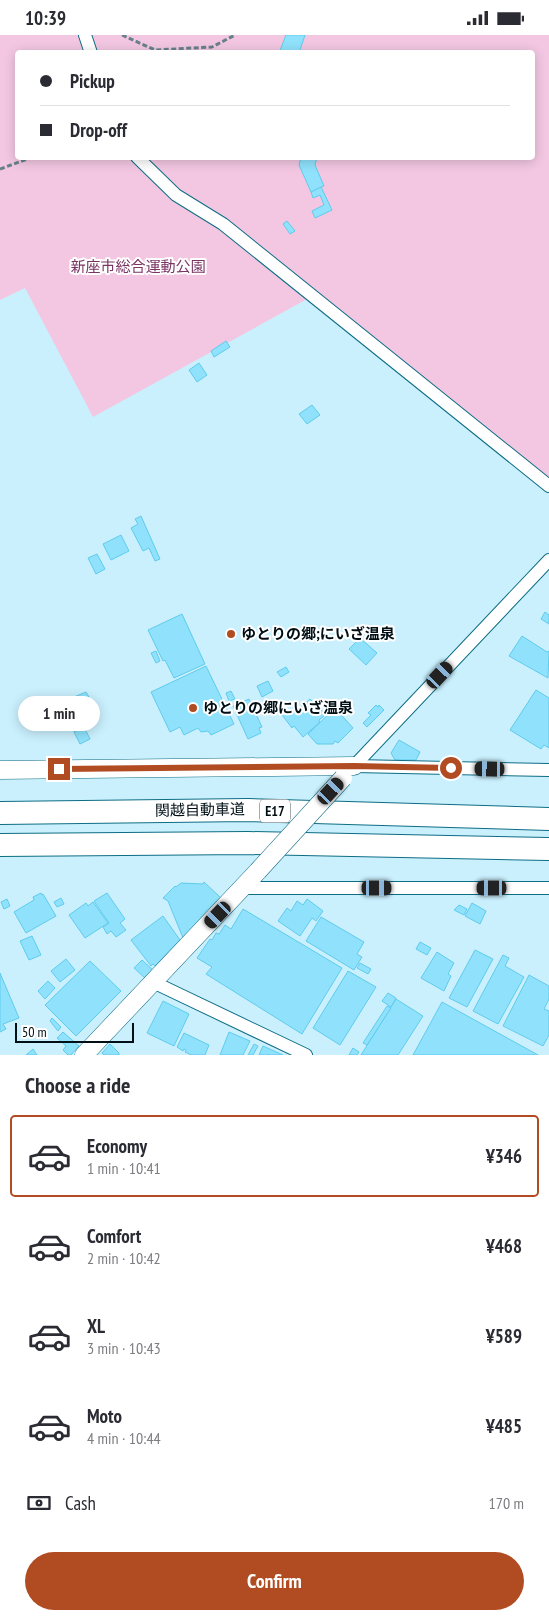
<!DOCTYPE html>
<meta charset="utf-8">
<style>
body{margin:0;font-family:"PT Sans Narrow","Noto Sans JP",sans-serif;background:#f2f2f3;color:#2b2b33;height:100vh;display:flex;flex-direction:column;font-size:19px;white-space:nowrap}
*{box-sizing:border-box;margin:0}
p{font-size:16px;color:#7c7c81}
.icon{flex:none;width:28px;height:28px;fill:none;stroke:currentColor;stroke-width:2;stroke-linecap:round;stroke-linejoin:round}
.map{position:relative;height:1020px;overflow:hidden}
.sheet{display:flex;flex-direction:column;background:#fff;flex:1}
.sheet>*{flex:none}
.banner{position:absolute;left:15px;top:15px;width:520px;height:110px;border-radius:5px;box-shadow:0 2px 12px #0003;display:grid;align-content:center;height:110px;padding:0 25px;background:#fff}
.scale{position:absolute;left:15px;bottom:12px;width:119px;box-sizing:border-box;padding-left:5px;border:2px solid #000f15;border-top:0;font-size:14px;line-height:18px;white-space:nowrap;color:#000f15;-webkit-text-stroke:4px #fff;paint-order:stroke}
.end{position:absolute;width:22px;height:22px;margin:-11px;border:6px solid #b14b21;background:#fff;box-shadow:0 0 0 2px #fff}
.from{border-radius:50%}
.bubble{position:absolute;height:35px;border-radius:18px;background:#fff;box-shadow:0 2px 12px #0003;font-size:16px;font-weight:800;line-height:35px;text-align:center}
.car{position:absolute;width:15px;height:30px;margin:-15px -8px;border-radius:6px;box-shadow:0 0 4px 1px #0007;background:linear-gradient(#222 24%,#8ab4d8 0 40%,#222 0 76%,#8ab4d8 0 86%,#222 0)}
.banner b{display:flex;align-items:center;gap:18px;height:48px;font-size:19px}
.banner b+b{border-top:1px solid #e1e1e2}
.banner i{width:12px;height:12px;background:#2b2b33}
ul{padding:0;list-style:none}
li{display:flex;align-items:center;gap:15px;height:82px;margin:0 10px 8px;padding:0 15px;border:2px solid transparent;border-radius:5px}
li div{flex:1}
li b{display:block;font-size:19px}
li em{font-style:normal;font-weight:800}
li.selected{border-color:#b14b21}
li>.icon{width:45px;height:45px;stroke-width:1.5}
h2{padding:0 25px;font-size:22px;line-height:60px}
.pay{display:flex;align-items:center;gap:12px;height:55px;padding:0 25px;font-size:19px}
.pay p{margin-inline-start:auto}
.action{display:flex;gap:10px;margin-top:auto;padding:10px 25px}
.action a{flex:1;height:58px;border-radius:30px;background:#b14b21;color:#fff;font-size:20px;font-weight:800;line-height:58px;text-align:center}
.status{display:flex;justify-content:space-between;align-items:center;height:35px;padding:0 25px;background:#fff;direction:ltr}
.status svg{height:14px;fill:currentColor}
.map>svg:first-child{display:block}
</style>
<div class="status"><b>10:39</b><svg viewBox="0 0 49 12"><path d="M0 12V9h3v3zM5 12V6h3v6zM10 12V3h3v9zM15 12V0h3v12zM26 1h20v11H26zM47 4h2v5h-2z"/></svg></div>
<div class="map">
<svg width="549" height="1020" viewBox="0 0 549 1020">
<rect width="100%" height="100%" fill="#caf0fd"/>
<!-- green -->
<path fill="#f3c7e2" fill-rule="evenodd" d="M0,0H549V447L318,258L93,382L25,253L0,265ZM18,18H532V122H18Z"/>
<!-- building -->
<g fill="#90e2fc" stroke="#5fcbec">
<path d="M286,0H305L299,18H279Z"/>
<path d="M301,122H317L315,130L324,151L311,157L299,130Z"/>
<path d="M321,152L332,175L315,183L312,176L324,170L320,160L313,163L311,157Z"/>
<path d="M287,186L295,196L290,199L283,189Z"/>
<path d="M226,306L230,312L214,322L211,316Z"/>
<path d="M199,328L207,340L197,347L189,335Z"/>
<path d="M312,370L320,380L307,389L299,379Z"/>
<path d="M141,481L160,524L155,526L149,513L143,516L131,493L138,489L135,484Z"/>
<path d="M121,500L129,516L111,525L103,509Z"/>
<path d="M97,519L105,534L96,539L88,523Z"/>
<path d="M545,577L549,580V589L541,584Z"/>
<path d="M182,579L205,629L174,643L165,625L163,626L148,595Z"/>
<path d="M522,601L547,617L549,616L548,643L509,621Z"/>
<path d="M360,603L377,618L366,630L349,614Z"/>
<path d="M156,616L160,626L156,628L151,618Z"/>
<path d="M206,631L234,689L211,700L208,696L201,697L198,693L184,700L180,692L170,697L151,657Z"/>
<path d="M286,632L289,637L281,642L277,637Z"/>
<path d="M268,646L273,656L262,662L257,651Z"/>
<path d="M536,655L549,663V713L544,710L541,714L510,695Z"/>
<path d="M231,656L235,664L229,666L226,658Z"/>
<path d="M86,657L89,662L77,668L74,662Z"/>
<path d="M249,664L262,692L259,693L261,698L248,704L233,671Z"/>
<path d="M310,664L323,677L322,678L324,681L319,685L320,687L303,702L294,691L292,693L282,680L288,675L291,678L296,673L298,675Z"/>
<path d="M376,670L378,672L379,670L384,675L367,692L363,688L371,680L368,678Z"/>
<path d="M335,673L353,693L338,708L335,706L333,709H317L308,699Z"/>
<path d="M79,680L84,691L73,696L68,685Z"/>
<path d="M84,692L90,704L80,709L74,697Z"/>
<path d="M399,705L420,717L416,725H395L391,718Z"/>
<path d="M204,847L221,863L183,903L168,866L163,863L175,851L176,852L181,848L203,849Z"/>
<path d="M41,858L42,860L43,859L56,881L26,898L14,877L34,865L33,862Z"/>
<path d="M107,858L125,884L120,888L126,895L116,902L111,896L107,899L103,892L109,888L94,866Z"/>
<path d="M61,863L64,869L57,872L54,867Z"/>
<path d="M7,864L10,871L4,874L1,867Z"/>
<path d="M307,864L323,876L316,886L312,883L300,901L278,886L287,873L291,876L297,866L303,870Z"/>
<path d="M93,867L108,888L85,903L69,880L86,868L88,871Z"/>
<path d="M472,868L486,876L480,889L465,881Z"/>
<path d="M459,870L467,874L464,880L454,875Z"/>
<path d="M243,874L342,933L302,999L206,939L212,932L197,923L210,904L212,905L216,898L219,899L225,890L231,894Z"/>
<path d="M163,881L180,905L155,931L153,929L151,931L131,905Z"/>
<path d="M321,882L364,907L357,919L362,922L354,935L306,906Z"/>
<path d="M32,901L41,920L29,925L20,906Z"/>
<path d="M420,907L431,913L427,920L416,914Z"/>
<path d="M475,915L493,924L467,972L449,963Z"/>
<path d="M437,917L454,928L448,939L451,941L444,956L421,943Z"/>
<path d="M503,920L509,923L505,931L524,942L498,989L473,976Z"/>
<path d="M66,924L75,935L60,947L51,936Z"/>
<path d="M142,925L153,935L145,943L134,933Z"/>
<path d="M90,926L121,956L76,1001L45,970Z"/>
<path d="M360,928L371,934L368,939L357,933Z"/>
<path d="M348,936L376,952L340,1010L313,993Z"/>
<path d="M0,938L19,983L3,989L6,994L0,997Z"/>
<path d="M529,940L549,951V964L544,974L549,976V1000L543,1011L503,991Z"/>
<path d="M48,946L55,953L45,964L38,956Z"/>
<path d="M388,958L396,963L391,972L382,966Z"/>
<path d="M396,964L423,981L398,1020H361Z"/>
<path d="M163,966L189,979L174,1011L147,998Z"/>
<path d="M442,967L538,1020H413Z"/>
<path d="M387,971L391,973L367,1010L363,1008Z"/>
<path d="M52,983L61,992L58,996L50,986Z"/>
<path d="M63,997L79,1011L71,1020H68L63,1015L66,1011L57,1003Z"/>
<path d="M229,997L250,1006L243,1020H220Z"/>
<path d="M184,998L209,1010L205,1020H191L185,1017L186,1015L184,1014L183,1016L177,1012Z"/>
<path d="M110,1009L119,1018V1020H104L102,1018Z"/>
<path d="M254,1009L258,1011L253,1020H248Z"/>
<path d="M263,1011L283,1020H259Z"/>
<path d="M353,1013L359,1017L357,1020H349Z"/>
<path d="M33,1014L37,1020H26Z"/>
</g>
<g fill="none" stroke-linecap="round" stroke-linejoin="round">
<defs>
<g id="street">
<path d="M85,0L91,18"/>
<path d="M137,122L176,160L223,189L549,451"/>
<path d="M354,731L549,525"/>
<path d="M354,731L549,735"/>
<path d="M243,853H549"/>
<path d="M153,947L306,1020"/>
</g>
<g id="secondary">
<path d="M0,735L354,731"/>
<path d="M84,1020L258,836"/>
</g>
<g id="highway">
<path d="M0,778L248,775L549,784"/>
<path d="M0,810L248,808L549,814"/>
</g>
</defs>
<!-- street casing -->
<use href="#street" stroke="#0d6d85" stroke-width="14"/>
<!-- secondary casing -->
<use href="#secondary" stroke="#0d6d85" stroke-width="19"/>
<!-- highway casing -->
<use href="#highway" stroke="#0d6d85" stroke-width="24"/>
<!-- path -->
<g stroke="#67818b" stroke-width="3" stroke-dasharray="5 2.5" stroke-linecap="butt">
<path d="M122,0L155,15L212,12L235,0"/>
<path d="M0,134L33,122"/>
</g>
<!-- street -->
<use href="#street" stroke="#fff" stroke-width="12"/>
<!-- secondary -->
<use href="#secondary" stroke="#fff" stroke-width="18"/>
<!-- highway -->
<use href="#highway" stroke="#fff" stroke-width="22"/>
<defs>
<path id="secondary-bridge" d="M258,836L343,743"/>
</defs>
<!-- secondary-bridge casing -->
<use href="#secondary-bridge" stroke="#0d6d85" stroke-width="19" stroke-linecap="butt"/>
<!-- secondary-bridge -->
<use href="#secondary-bridge" stroke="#fff" stroke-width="18"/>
</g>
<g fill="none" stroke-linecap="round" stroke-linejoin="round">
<!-- route -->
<path stroke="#b14b21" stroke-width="6" d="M59,734L354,731L451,733"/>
</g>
<!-- markers -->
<g fill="#b14b21" stroke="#fff" stroke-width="2">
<circle cx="231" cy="599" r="5"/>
<circle cx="193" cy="673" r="5"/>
</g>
<g text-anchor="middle" stroke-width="4" stroke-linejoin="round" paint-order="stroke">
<!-- shield labels -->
<rect fill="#fff" stroke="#4c575b" stroke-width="1" x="260" y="764.5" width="30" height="23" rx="4"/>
<g font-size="14" font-weight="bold" fill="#000f15">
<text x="275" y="781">E17</text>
</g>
<!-- park labels -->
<g font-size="15" fill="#7a3565" stroke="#fff">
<text x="138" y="237">新座市総合運動公園</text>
</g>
<!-- poi labels -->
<g font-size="15" font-weight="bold" fill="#000f15" stroke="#fff" text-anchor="start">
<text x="241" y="604">ゆとりの郷;にいざ温泉</text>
<text x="203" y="678">ゆとりの郷にいざ温泉</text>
</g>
<!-- street labels -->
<g font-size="15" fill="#000f15" stroke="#fff">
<text transform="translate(200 775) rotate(-1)" y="5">関越自動車道</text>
</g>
</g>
</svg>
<div class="scale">50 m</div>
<i class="end from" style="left:451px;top:733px"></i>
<i class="end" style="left:59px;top:734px"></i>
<div class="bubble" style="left:18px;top:661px;width:82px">1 min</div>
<i class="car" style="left:440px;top:640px;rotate:43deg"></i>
<i class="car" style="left:490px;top:734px;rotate:271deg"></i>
<i class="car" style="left:331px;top:756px;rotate:43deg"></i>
<i class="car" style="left:377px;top:853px;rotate:90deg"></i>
<i class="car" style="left:492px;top:853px;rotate:270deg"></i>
<i class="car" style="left:218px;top:880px;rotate:224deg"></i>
<div class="banner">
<b><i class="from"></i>Pickup</b>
<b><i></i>Drop-off</b>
</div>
</div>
<section class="sheet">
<h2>Choose a ride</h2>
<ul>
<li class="selected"><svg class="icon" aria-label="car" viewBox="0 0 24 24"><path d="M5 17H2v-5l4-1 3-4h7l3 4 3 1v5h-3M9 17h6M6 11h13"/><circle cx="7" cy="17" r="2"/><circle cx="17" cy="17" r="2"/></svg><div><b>Economy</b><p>1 min · 10:41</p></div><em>¥346</em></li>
<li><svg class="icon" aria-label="car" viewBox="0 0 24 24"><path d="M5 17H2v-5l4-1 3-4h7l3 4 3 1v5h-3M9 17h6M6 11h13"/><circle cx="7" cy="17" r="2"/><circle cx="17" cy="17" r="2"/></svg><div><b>Comfort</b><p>2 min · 10:42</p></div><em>¥468</em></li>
<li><svg class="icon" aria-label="car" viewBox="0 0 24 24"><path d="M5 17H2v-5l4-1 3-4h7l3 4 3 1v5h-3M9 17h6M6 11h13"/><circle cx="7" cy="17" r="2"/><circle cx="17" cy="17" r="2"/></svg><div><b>XL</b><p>3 min · 10:43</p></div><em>¥589</em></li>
<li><svg class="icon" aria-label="car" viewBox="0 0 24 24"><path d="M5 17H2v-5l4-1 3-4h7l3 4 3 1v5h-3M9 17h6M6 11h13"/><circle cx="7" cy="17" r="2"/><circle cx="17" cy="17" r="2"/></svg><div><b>Moto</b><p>4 min · 10:44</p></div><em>¥485</em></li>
</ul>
<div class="pay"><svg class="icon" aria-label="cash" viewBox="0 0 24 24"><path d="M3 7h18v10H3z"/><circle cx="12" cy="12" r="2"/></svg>Cash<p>170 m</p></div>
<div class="action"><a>Confirm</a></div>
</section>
